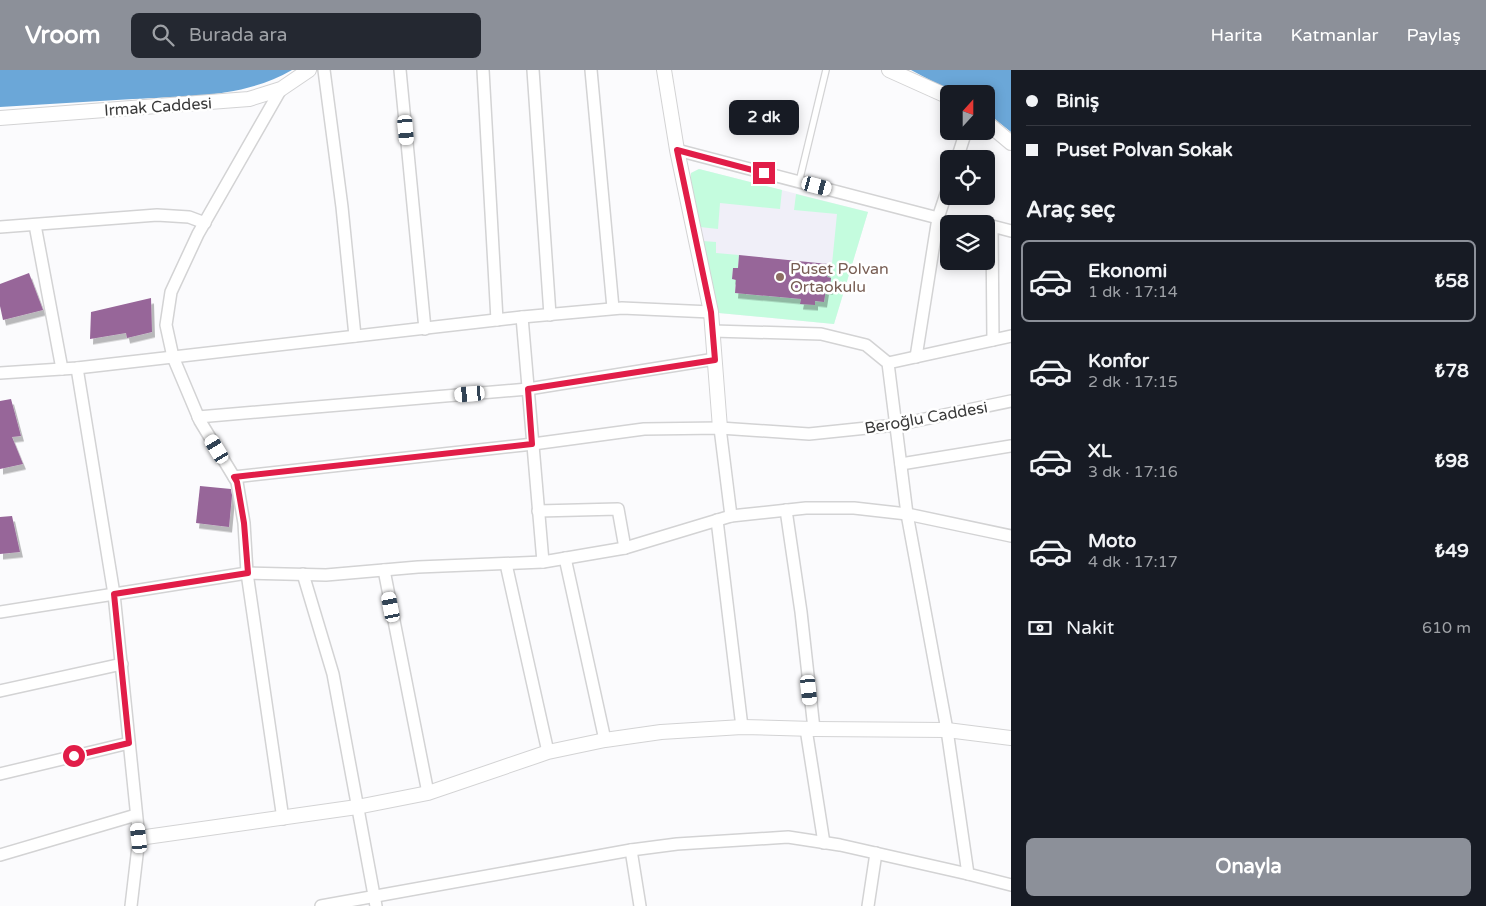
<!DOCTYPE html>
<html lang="tr">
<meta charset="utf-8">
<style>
body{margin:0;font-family:"Varela Round",sans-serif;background:#242831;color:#f1f3f6;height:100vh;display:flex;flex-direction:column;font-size:19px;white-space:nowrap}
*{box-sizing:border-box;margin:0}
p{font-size:16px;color:#9ea1a6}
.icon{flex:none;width:28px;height:28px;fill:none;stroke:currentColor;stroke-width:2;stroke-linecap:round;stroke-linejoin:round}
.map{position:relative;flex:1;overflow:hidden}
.side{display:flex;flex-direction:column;background:#171b24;width:475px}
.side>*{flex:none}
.guide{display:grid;align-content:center;height:110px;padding:0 15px;background:#171b24}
.needle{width:32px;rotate:21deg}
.tools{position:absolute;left:940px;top:15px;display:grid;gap:10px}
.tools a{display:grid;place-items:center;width:55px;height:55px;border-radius:8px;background:#171b24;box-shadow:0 2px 12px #0003;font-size:25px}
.end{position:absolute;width:22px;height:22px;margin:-11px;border:6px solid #e11d48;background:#fff;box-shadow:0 0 0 2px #fff}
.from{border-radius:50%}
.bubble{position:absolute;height:35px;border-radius:8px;background:#171b24;box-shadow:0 2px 12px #0003;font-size:16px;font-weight:700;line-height:35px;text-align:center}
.car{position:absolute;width:15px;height:30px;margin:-15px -8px;border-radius:6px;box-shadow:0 0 4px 1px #0007;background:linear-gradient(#fff 24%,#345 0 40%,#fff 0 76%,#345 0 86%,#fff 0)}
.guide b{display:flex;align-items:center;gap:18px;height:48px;font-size:19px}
.guide b+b{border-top:1px solid #363941}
.guide i{width:12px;height:12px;background:#f1f3f6}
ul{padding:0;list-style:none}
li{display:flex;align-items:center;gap:15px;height:82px;margin:0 10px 8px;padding:0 5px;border:2px solid transparent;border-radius:8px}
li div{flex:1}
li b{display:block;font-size:19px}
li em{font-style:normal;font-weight:700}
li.selected{border-color:#8c9099}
li>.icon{width:45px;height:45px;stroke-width:1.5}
h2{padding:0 15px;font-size:22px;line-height:60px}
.pay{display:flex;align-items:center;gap:12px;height:55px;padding:0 15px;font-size:19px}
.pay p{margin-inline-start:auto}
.cta{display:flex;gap:10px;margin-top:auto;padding:10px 15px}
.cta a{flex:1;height:58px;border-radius:8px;background:#8c9099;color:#fff;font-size:20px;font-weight:700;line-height:58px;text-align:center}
header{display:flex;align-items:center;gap:30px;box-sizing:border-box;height:70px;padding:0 25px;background:#8c9099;color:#fff}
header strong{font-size:24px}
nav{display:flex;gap:28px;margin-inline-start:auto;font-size:18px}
.search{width:350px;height:45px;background:#242831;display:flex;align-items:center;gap:12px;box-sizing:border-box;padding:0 18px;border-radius:8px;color:#9ea1a6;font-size:19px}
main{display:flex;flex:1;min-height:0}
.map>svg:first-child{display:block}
</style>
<header>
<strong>Vroom</strong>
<div class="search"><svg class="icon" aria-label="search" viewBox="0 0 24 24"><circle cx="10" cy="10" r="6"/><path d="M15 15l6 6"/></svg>Burada ara</div>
<nav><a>Harita</a><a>Katmanlar</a><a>Paylaş</a></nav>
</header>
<main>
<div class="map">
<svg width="1011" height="836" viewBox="0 0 1011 836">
<defs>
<filter id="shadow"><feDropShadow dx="3" dy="5.5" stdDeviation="0" flood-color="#0004"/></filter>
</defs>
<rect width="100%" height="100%" fill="#fbfbfd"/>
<!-- built -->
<path fill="#f0eff8" d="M699,99L868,142L834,254L719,243L690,114L691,103Z"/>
<!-- green -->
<g fill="#c4fcde">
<path d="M699,99L782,120L780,139L720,133L718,159L700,157L690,114L691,103Z"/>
<path d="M796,124L868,142L834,254L719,243L703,171L716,172V183L739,185L738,198H733L732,209L736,210L735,223L801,229L815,235V231L824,232L826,219H830L831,208L827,207L828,194H832L837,144L794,140Z"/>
</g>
<!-- water -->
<g fill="#6ba7d8">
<path d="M0,0H292C244,28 187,26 133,29C89,32 44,34 0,37Z"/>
<path d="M911,0H1011V62L986,42V24H956Z"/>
</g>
<!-- building -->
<g fill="#976699" filter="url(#shadow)">
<path d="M739,185L828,194L827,207L831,208L830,219H826L824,232L815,231V235L800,234L801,229L735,223L736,210L732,209L733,198H738Z"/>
<path d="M29,203L43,240L3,250L0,236V214Z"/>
<path d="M151,228L152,262L127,268L126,263L90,269L91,242Z"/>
<path d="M11,329L21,366L12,367L23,394L0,399V331Z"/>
<path d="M200,416L231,419L232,425L229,457L196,453Z"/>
<path d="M12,446L20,482L0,484V447Z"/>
</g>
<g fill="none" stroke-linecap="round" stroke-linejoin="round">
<defs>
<path id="service" d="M799,112L826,0"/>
<g id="minor">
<path d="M324,0L342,137L355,266"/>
<path d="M400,0L425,259"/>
<path d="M483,0L497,250"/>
<path d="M533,0L550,245"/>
<path d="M591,0L613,238"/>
<path d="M281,19L198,164L171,222L166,255L173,287L200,351L237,412L244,453L247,503L283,749"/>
<path d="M677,80L938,148"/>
<path d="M957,89L966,61"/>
<path d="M35,155L62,299"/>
<path d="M0,157L157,145L189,147L205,153"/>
<path d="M522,247L543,492"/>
<path d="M713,261L821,264L866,275L888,293L907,444L947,660L968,804L1011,815"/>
<path d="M993,270L992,156L1011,161"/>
<path d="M916,287L938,148L949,115"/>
<path d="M888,293L1011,266"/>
<path d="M77,298L114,524L139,768L131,836"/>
<path d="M0,303L77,298L522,247L622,238L711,242"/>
<path d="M198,347L528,319L715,289"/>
<path d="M720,358L731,446"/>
<path d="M901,394L1011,376"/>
<path d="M234,407L533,374L644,359L720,358L809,364L896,355L1011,331"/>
<path d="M786,440L801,542L814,659"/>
<path d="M538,441L618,439L625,478"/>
<path d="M717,450L742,657"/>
<path d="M565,488L605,670"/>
<path d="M506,494L548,682"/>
<path d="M384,500L428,723"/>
<path d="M303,504L333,604L376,836"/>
<path d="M0,542L247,503L326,505L418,497L543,492L625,478L731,446L806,438H854L907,444L1011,466"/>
<path d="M0,621L122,594"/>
<path d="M806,659L824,773"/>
<path d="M0,704L129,673"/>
<path d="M631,780L640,836"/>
<path d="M0,785L136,745"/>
<path d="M321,836L631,780L677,774L788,767L840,775L968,804"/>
<path d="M868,836L876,783"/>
</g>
<g id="tertiary">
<path d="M664,0L677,80L711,242L720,358"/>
<path d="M889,0L949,27"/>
<path d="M0,48L249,29L281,19L309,0"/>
<path d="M986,52L1011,73"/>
<path d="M139,768L357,737L428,723L548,682L605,670L661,662L742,657L814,659L947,660L1011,668"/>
</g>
</defs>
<!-- service casing -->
<use href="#service" stroke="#d3d3d4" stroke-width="8"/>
<!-- minor casing -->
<use href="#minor" stroke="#d3d3d4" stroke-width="14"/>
<!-- tertiary casing -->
<use href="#tertiary" stroke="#d3d3d4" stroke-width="16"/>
<!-- service -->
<use href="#service" stroke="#fff" stroke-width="5.5"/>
<!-- minor -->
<use href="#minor" stroke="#fff" stroke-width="11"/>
<!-- tertiary -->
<use href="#tertiary" stroke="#fff" stroke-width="14"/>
</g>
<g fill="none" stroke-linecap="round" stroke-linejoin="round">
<!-- route -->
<path stroke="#e11d48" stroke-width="6" d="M74,686L129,673L114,524L248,503L244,453L237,412L234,407L532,374L528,319L715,290L711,242L677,80L764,103"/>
</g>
<!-- markers -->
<circle fill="#8d6e63" stroke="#fff" stroke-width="2" cx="780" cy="207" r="5"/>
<g text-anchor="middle" stroke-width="5" stroke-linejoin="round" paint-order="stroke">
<!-- street labels -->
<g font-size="16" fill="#393939" stroke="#fff">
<text transform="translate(158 36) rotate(-4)" y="6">Irmak Caddesi</text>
<text transform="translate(926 347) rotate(-10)" y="6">Beroğlu Caddesi</text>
</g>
<!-- education labels -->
<g font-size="16" fill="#785e54" stroke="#fff" text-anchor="start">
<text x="790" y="204">Puset Polvan<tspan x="790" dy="18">Ortaokulu</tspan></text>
</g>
</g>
</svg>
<div class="tools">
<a><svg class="needle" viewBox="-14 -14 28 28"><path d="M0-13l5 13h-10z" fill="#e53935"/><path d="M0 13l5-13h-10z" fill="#9ea1a6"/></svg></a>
<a><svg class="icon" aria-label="locate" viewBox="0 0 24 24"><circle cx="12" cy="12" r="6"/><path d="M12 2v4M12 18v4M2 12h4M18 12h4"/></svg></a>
<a><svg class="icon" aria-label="layers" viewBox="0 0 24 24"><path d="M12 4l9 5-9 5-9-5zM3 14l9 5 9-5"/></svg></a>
</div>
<i class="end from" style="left:74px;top:686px"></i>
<i class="end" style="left:764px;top:103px"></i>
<div class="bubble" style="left:729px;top:30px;width:70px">2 dk</div>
<i class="car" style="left:406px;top:60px;rotate:175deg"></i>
<i class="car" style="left:817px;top:116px;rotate:105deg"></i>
<i class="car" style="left:470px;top:324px;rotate:265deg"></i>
<i class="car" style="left:217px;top:379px;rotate:329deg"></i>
<i class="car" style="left:391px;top:537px;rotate:349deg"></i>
<i class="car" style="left:809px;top:620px;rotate:174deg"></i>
<i class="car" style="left:139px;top:768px;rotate:354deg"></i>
</div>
<section class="side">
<div class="guide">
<b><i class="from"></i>Biniş</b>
<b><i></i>Puset Polvan Sokak</b>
</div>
<h2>Araç seç</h2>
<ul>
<li class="selected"><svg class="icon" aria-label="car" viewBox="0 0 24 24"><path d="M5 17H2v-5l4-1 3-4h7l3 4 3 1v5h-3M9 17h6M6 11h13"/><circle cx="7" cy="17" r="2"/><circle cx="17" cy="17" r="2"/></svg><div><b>Ekonomi</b><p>1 dk · 17:14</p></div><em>₺58</em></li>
<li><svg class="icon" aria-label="car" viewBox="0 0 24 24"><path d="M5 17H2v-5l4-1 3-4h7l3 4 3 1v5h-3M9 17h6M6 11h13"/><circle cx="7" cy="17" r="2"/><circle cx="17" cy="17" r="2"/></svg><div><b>Konfor</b><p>2 dk · 17:15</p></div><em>₺78</em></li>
<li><svg class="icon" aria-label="car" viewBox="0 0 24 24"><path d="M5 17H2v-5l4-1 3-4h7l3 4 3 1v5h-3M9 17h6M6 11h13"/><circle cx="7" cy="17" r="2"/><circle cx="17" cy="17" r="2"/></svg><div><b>XL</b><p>3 dk · 17:16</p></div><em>₺98</em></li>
<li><svg class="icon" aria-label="car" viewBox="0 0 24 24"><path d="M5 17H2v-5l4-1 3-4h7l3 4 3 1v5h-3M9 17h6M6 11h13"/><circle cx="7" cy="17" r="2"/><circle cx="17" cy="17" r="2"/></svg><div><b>Moto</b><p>4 dk · 17:17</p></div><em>₺49</em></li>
</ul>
<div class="pay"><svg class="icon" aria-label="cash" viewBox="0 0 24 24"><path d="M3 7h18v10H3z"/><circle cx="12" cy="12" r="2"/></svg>Nakit<p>610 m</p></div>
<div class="cta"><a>Onayla</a></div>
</section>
</main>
